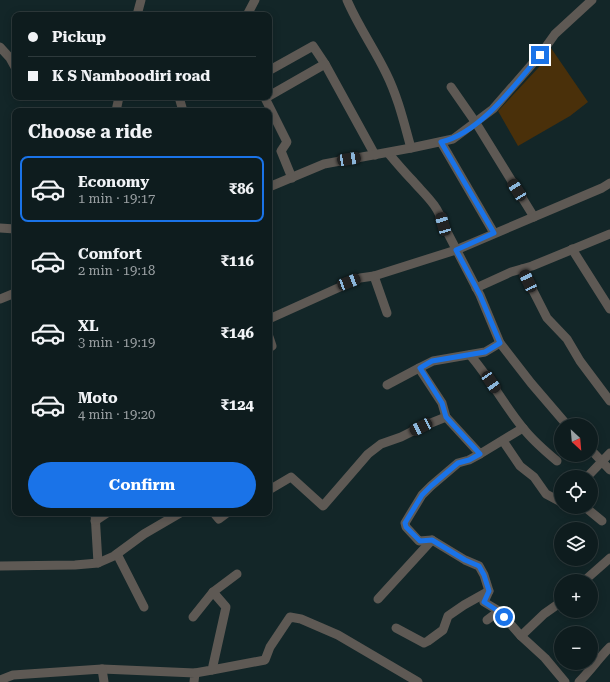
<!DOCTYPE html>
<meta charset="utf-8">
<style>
body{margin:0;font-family:"Roboto Serif",serif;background:#1c292b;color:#f1f3f6;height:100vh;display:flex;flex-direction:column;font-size:15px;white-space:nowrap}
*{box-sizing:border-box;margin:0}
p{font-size:13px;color:#9ba1a4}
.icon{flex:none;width:22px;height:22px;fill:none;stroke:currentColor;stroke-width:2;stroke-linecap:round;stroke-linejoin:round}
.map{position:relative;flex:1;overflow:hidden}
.side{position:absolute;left:12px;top:108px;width:260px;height:408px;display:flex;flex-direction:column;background:#0e1c1e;border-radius:8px;box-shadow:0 2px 10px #0003,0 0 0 1px #2e3a3c}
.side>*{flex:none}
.hud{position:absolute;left:12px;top:12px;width:260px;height:88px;border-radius:8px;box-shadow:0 2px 10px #0003,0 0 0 1px #2e3a3c;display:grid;align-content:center;height:88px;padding:0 16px;background:#0e1c1e}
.needle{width:26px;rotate:154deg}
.buttons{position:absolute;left:554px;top:418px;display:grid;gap:8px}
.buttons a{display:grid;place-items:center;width:44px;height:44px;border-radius:50%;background:#0e1c1e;box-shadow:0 2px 10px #0003,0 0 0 1px #2e3a3c;font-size:20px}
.end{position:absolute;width:18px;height:18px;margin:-9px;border:5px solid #1a73e8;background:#fff;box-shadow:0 0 0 2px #fff}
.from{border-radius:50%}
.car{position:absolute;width:12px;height:24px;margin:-12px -6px;border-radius:5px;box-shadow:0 0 3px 1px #0007;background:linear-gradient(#222 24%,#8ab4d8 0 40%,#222 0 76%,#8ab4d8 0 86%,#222 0)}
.hud b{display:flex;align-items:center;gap:14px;height:38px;font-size:15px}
.hud b+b{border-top:1px solid #2e3a3c}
.hud i{width:10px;height:10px;background:#f1f3f6}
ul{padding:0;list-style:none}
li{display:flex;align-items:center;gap:12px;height:66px;margin:0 8px 6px;padding:0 8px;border:2px solid transparent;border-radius:8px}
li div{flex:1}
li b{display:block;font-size:15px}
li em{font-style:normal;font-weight:700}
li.on{border-color:#1a73e8}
li>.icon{width:36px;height:36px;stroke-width:1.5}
h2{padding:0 16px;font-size:18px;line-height:48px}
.primary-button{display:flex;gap:8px;margin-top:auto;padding:8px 16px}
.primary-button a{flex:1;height:46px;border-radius:24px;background:#1a73e8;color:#fff;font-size:16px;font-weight:700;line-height:46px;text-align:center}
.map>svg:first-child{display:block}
</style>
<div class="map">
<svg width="610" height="682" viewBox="0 0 610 682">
<rect width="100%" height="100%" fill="#132628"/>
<!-- green -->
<path fill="#4a300a" d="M551,48L588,102L570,116L518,146L498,111L540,66Z"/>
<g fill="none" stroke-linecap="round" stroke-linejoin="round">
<!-- street -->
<g stroke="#5e5954" stroke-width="9">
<path d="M347,0C358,26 374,48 386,73C398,97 404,123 411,148"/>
<path d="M137,15L141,0"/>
<path d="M247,15L255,0"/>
<path d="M0,47L10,58L15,67"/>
<path d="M269,69L270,70L313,46L325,64L375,155"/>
<path d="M451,87L476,123L534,217"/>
<path d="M269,96L325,64"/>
<path d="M179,97L183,111"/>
<path d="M267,97L265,98L287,142L281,151L292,178"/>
<path d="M116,111L119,97"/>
<path d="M441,142L494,233"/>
<path d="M388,153C396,162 404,172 413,181C425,195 438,205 443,224L480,295L500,343L531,383L567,425"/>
<path d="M269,187L324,164L411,148L453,139L493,109L540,55L555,34L592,0"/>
<path d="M0,228L15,229"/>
<path d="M572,249L610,309"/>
<path d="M522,269L547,318L567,339L580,361L610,401"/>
<path d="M374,276L387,313"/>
<path d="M476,288L511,272L532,266L610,234"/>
<path d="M0,299L15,293"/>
<path d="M269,319L360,278L374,276L456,250L602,188L610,183"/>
<path d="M269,337L272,346L269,348"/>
<path d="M500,343L485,352L433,361L419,368L442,403L446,417L480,454L523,428"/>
<path d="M470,355C490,378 504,405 523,428C533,441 545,451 557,461"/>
<path d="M387,385L419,368"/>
<path d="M503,441L520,466L534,477L546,494L561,502"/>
<path d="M591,450L610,470"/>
<path d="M480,454L469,460L458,463L431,486L422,495L405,523L406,527L419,541L432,540L465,560L479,566L484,575L489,591L484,602L499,611L521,636"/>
<path d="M587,477L610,453"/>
<path d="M269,490L291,477L323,506L368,454L381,444L401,437L421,427L446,417"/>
<path d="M585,507L602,521"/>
<path d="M95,513L98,563"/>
<path d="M214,513L219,519L227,513"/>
<path d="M95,521L107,513"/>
<path d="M117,554L144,607"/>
<path d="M0,566L75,565L98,563L114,556L144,534L180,513"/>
<path d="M584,581L610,558"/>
<path d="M378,599L432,540"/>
<path d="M561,602L544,614L521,636L545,658L565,682"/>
<path d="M193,617L213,592L237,574"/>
<path d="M487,620L499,611"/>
<path d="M396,628L424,643L428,641L443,630L448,616L464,605L489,591"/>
<path d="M102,669L195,673L194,682"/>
<path d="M212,670L265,660L270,647L290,617L301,619L338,635L418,682"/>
<path d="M195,673L212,670L226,607L213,592"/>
<path d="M0,680L13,675L102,669L104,682"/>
<path d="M579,682C590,671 599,658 610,647"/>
</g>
</g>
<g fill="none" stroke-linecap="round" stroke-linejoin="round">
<!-- route -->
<path stroke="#1a73e8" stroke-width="5" d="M504,617L498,611L484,602L489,591L484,575L479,566L465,560L432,540L420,541L406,527L405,523L422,495L431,486L458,463L469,460L480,454L446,417L442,403L420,368L432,361L485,352L500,343L480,295L456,250L494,233L441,142C480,133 515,85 540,55"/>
</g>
</svg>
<div class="buttons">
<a><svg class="needle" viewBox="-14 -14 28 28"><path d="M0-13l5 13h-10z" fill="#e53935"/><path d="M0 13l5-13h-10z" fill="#9ba1a4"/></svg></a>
<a><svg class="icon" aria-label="locate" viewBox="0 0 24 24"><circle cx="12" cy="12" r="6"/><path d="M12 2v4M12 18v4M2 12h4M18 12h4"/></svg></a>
<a><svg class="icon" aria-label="layers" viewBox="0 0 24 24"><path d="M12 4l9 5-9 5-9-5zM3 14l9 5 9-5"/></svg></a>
<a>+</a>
<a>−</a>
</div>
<i class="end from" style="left:504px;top:617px"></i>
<i class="end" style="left:540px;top:55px"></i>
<i class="car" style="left:349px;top:159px;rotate:81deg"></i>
<i class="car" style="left:517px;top:190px;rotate:328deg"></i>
<i class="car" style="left:443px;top:224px;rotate:344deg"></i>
<i class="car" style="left:528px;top:281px;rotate:335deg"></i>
<i class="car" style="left:349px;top:282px;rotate:69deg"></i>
<i class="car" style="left:491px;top:382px;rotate:146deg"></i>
<i class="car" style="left:421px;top:427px;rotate:243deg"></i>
<div class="hud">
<b><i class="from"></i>Pickup</b>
<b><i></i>K S Namboodiri road</b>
</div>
<section class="side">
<h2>Choose a ride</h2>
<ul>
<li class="on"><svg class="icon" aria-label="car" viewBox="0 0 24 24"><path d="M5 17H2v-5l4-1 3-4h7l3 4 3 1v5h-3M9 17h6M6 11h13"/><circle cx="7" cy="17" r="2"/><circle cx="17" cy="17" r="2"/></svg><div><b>Economy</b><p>1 min · 19:17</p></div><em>₹86</em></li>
<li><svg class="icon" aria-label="car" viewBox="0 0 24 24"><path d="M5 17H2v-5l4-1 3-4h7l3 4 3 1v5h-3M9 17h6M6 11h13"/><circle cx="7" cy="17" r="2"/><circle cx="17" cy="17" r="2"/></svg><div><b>Comfort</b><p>2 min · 19:18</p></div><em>₹116</em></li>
<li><svg class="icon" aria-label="car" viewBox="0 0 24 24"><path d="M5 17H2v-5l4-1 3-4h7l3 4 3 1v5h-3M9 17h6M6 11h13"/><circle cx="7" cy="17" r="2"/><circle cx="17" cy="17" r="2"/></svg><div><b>XL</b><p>3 min · 19:19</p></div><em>₹146</em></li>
<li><svg class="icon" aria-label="car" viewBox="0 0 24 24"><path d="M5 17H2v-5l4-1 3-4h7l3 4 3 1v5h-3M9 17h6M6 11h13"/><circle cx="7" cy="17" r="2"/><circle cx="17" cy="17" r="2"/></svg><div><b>Moto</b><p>4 min · 19:20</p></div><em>₹124</em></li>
</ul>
<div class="primary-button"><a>Confirm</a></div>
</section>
</div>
